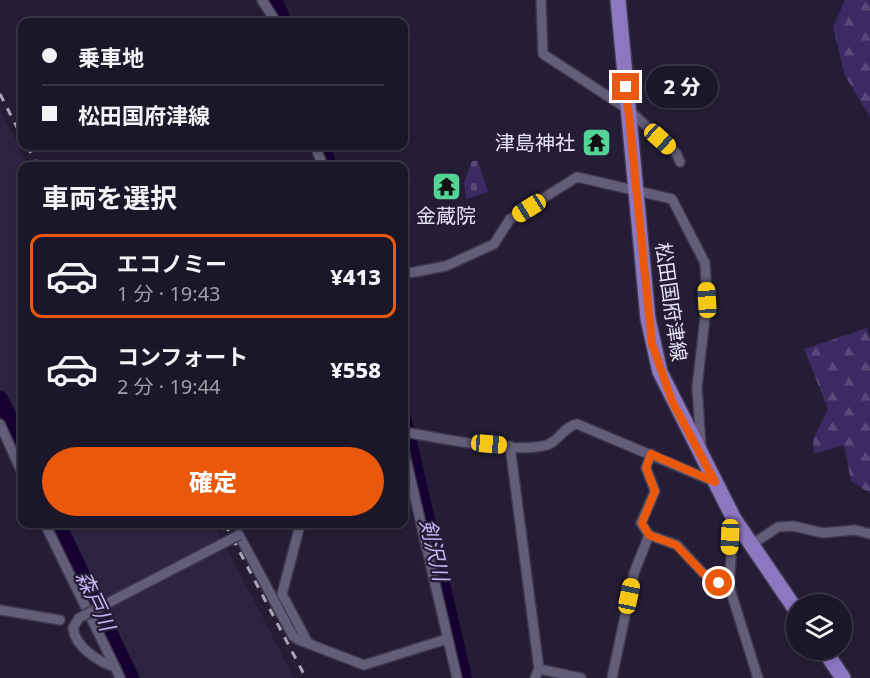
<!DOCTYPE html>
<html lang="ja">
<meta charset="utf-8">
<style>
body{margin:0;font-family:"Noto Sans","Noto Sans JP",sans-serif;background:#241f30;color:#f1f3f6;height:100vh;display:flex;flex-direction:column;font-size:22px;white-space:nowrap}
*{box-sizing:border-box;margin:0}
p{font-size:20px;color:#a09fa8}
.icon{flex:none;width:33px;height:33px;fill:none;stroke:currentColor;stroke-width:2;stroke-linecap:round;stroke-linejoin:round}
.map{position:relative;flex:1;overflow:hidden}
.details{position:absolute;left:18px;top:162px;width:390px;height:366px;display:flex;flex-direction:column;background:#1b1628;border-radius:12px;box-shadow:0 3px 9px #0003,0 0 0 2px #393545}
.details>*{flex:none}
.hud{position:absolute;left:18px;top:18px;width:390px;height:132px;border-radius:12px;box-shadow:0 3px 9px #0003,0 0 0 2px #393545;display:grid;align-content:center;height:132px;padding:0 24px;background:#1b1628}
.buttons{position:absolute;left:786px;top:594px;display:grid;gap:12px}
.buttons a{display:grid;place-items:center;width:66px;height:66px;border-radius:50%;background:#1b1628;box-shadow:0 3px 9px #0003,0 0 0 2px #393545;font-size:30px}
.end{position:absolute;width:27px;height:27px;margin:-14px;border:8px solid #ea580c;background:#fff;box-shadow:0 0 0 3px #fff}
.from{border-radius:50%}
.bubble{position:absolute;height:42px;border-radius:21px;background:#1b1628;box-shadow:0 3px 9px #0003,0 0 0 2px #393545;font-size:20px;font-weight:800;line-height:42px;text-align:center}
.car{position:absolute;width:18px;height:36px;margin:-18px -9px;border-radius:8px;box-shadow:0 0 4px 2px #0007;background:linear-gradient(#f5c518 24%,#345 0 40%,#f5c518 0 76%,#345 0 86%,#f5c518 0)}
.hud b{display:flex;align-items:center;gap:21px;height:57px;font-size:22px}
.hud b+b{border-top:2px solid #393545}
.hud i{width:15px;height:15px;background:#f1f3f6}
ul{padding:0;list-style:none}
li{display:flex;align-items:center;gap:18px;height:84px;margin:0 12px 9px;padding:0 12px;border:3px solid transparent;border-radius:12px}
li div{flex:1}
li b{display:block;font-size:22px}
li em{font-style:normal;font-weight:800}
li.active{border-color:#ea580c}
li>.icon{width:54px;height:54px;stroke-width:1.5}
h2{padding:0 24px;font-size:27px;line-height:72px}
.button{display:flex;gap:12px;margin-top:auto;padding:12px 24px}
.button a{flex:1;height:69px;border-radius:36px;background:#ea580c;color:#fff;font-size:24px;font-weight:800;line-height:69px;text-align:center}
.map>svg:first-child{display:block}
</style>
<div class="map">
<svg width="870" height="678" viewBox="0 0 870 678">
<defs>
<pattern id="forest-firs" width="22" height="20" patternUnits="userSpaceOnUse" patternTransform="scale(1.5)"><rect width="22" height="20" fill="#3d2963"/><path d="M5 1l3.5 6h-7zM16 11l3.5 6h-7z" fill="#59487a"/></pattern>
<pattern id="cemetery-stones" width="16" height="16" patternUnits="userSpaceOnUse" patternTransform="scale(1.5)"><rect width="16" height="16" fill="#3d2963"/><path d="M2 7V4a2 2 0 0 1 4 0v3zM10 15v-3a2 2 0 0 1 4 0v3z" fill="#59487a"/></pattern>
</defs>
<rect width="100%" height="100%" fill="#241d35"/>
<!-- built -->
<g fill="#2d2442">
<path d="M0,110L29,166H22V444L0,400Z"/>
<path d="M63,524H214L294,678H141Z"/>
</g>
<!-- forest -->
<g fill="url(#forest-firs)">
<path d="M845,0H870V117L845,76L833,27Z"/>
<path d="M867,328L870,340V493L851,481L844,445L814,454L813,439L828,409L804,349Z"/>
</g>
<!-- cemetery -->
<path fill="url(#cemetery-stones)" d="M472,161H478L488,192L466,199L464,183Z"/>
<g fill="none" stroke-linecap="round" stroke-linejoin="round">
<!-- river -->
<g stroke="#160032" stroke-width="16">
<path d="M274,0L284,22"/>
<path d="M323,146L328,166"/>
<path d="M0,399L22,442"/>
<path d="M404,421L464,678"/>
<path d="M58,524L131,678"/>
</g>
<defs>
<g id="minor">
<path d="M262,0L276,22"/>
<path d="M541,0L543,54L629,110L676,153L680,162"/>
<path d="M315,146L323,166"/>
<path d="M404,274L446,266L494,244L510,219L577,177L672,199L705,263L707,300L697,387L701,446"/>
<path d="M0,424L22,473"/>
<path d="M404,432C443,438 504,453 543,446C558,444 562,427 577,424L715,482"/>
<path d="M510,446L539,669L535,678"/>
<path d="M404,451L457,678"/>
<path d="M734,519L729,586L758,678"/>
<path d="M45,524L115,667"/>
<path d="M299,529L282,594L308,643"/>
<path d="M239,535L293,636L299,640L364,665L447,639"/>
<path d="M649,535L677,545L703,573L729,586"/>
<path d="M751,545L778,527L793,526L823,533L855,530L870,534"/>
<path d="M0,610L60,620"/>
<path d="M79,618L73,628C75,647 99,662 115,667L120,678"/>
<path d="M539,669L581,678"/>
<path d="M612,678L634,573L649,535L641,523L655,491L646,468L651,454"/>
</g>
<g id="primary">
<path d="M618,0L648,319L660,372L734,519L796,610"/>
<path d="M824,650L843,678"/>
</g>
</defs>
<!-- minor casing -->
<use href="#minor" stroke="#3e384c" stroke-width="12"/>
<!-- primary casing -->
<use href="#primary" stroke="#3e384c" stroke-width="18"/>
<!-- minor -->
<use href="#minor" stroke="#645d79" stroke-width="9"/>
<!-- primary -->
<use href="#primary" stroke="#8d77c1" stroke-width="15"/>
<!-- rail -->
<g stroke="#a9a4b8" stroke-width="3" stroke-dasharray="8 8" stroke-linecap="butt">
<path d="M0,94L22,137"/>
<path d="M27,146L38,166"/>
<path d="M225,524L306,678"/>
</g>
<defs>
<path id="minor-bridge" d="M79,618L239,535"/>
</defs>
<!-- minor-bridge casing -->
<use href="#minor-bridge" stroke="#3e384c" stroke-width="12" stroke-linecap="butt"/>
<!-- minor-bridge -->
<use href="#minor-bridge" stroke="#645d79" stroke-width="9"/>
</g>
<g fill="none" stroke-linecap="round" stroke-linejoin="round">
<!-- route -->
<path stroke="#ea580c" stroke-width="8" d="M626,87L652,344L672,401L715,482L651,454L646,468L655,491L642,523L649,535L676,545L703,573L719,583"/>
</g>
<!-- icons -->
<defs>
<symbol id="temple-square" viewBox="-11 -11 22 22"><rect x="-9" y="-9" width="18" height="18" rx="4" fill="#53d396" stroke="#241d35"/><path d="M0-6L5-2H3V0L6.5 2.5H4V6H1.5V3h-3V6H-4V2.5H-6.5L-3 0V-2H-5Z" fill="#111"/></symbol>
</defs>
<g fill-rule="evenodd">
<use href="#temple-square" x="580" y="126" width="33" height="33"/>
<use href="#temple-square" x="430" y="170" width="33" height="33"/>
</g>
<g text-anchor="middle" stroke-width="4.5" stroke-linejoin="round" paint-order="stroke">
<!-- poi labels -->
<g font-size="20" fill="#e8e4f5" stroke="#241d35" text-anchor="end">
<text x="575" y="150">津島神社</text>
<text x="446" y="223" text-anchor="middle">金蔵院</text>
</g>
<!-- street labels -->
<g font-size="20" fill="#e8e4f5" stroke="#241d35">
<text transform="translate(671 302) rotate(82)" y="7">松田国府津線</text>
</g>
<!-- water labels -->
<g font-size="21" font-style="italic" fill="#c4b3f1" stroke="#241d35">
<text transform="translate(434 550) rotate(77)" y="7">剣沢川</text>
<text transform="translate(95 601) rotate(65)" y="7">森戸川</text>
</g>
</g>
</svg>
<div class="buttons">
<a><svg class="icon" aria-label="layers" viewBox="0 0 24 24"><path d="M12 4l9 5-9 5-9-5zM3 14l9 5 9-5"/></svg></a>
</div>
<i class="end from" style="left:719px;top:583px"></i>
<i class="end" style="left:626px;top:87px"></i>
<div class="bubble" style="left:646px;top:66px;width:72px">2 分</div>
<i class="car" style="left:660px;top:139px;rotate:132deg"></i>
<i class="car" style="left:529px;top:208px;rotate:238deg"></i>
<i class="car" style="left:707px;top:300px;rotate:357deg"></i>
<i class="car" style="left:489px;top:444px;rotate:95deg"></i>
<i class="car" style="left:730px;top:537px;rotate:182deg"></i>
<i class="car" style="left:629px;top:596px;rotate:12deg"></i>
<div class="hud">
<b><i class="from"></i>乗車地</b>
<b><i></i>松田国府津線</b>
</div>
<section class="details">
<h2>車両を選択</h2>
<ul>
<li class="active"><svg class="icon" aria-label="car" viewBox="0 0 24 24"><path d="M5 17H2v-5l4-1 3-4h7l3 4 3 1v5h-3M9 17h6M6 11h13"/><circle cx="7" cy="17" r="2"/><circle cx="17" cy="17" r="2"/></svg><div><b>エコノミー</b><p>1 分 · 19:43</p></div><em>¥413</em></li>
<li><svg class="icon" aria-label="car" viewBox="0 0 24 24"><path d="M5 17H2v-5l4-1 3-4h7l3 4 3 1v5h-3M9 17h6M6 11h13"/><circle cx="7" cy="17" r="2"/><circle cx="17" cy="17" r="2"/></svg><div><b>コンフォート</b><p>2 分 · 19:44</p></div><em>¥558</em></li>
</ul>
<div class="button"><a>確定</a></div>
</section>
</div>
